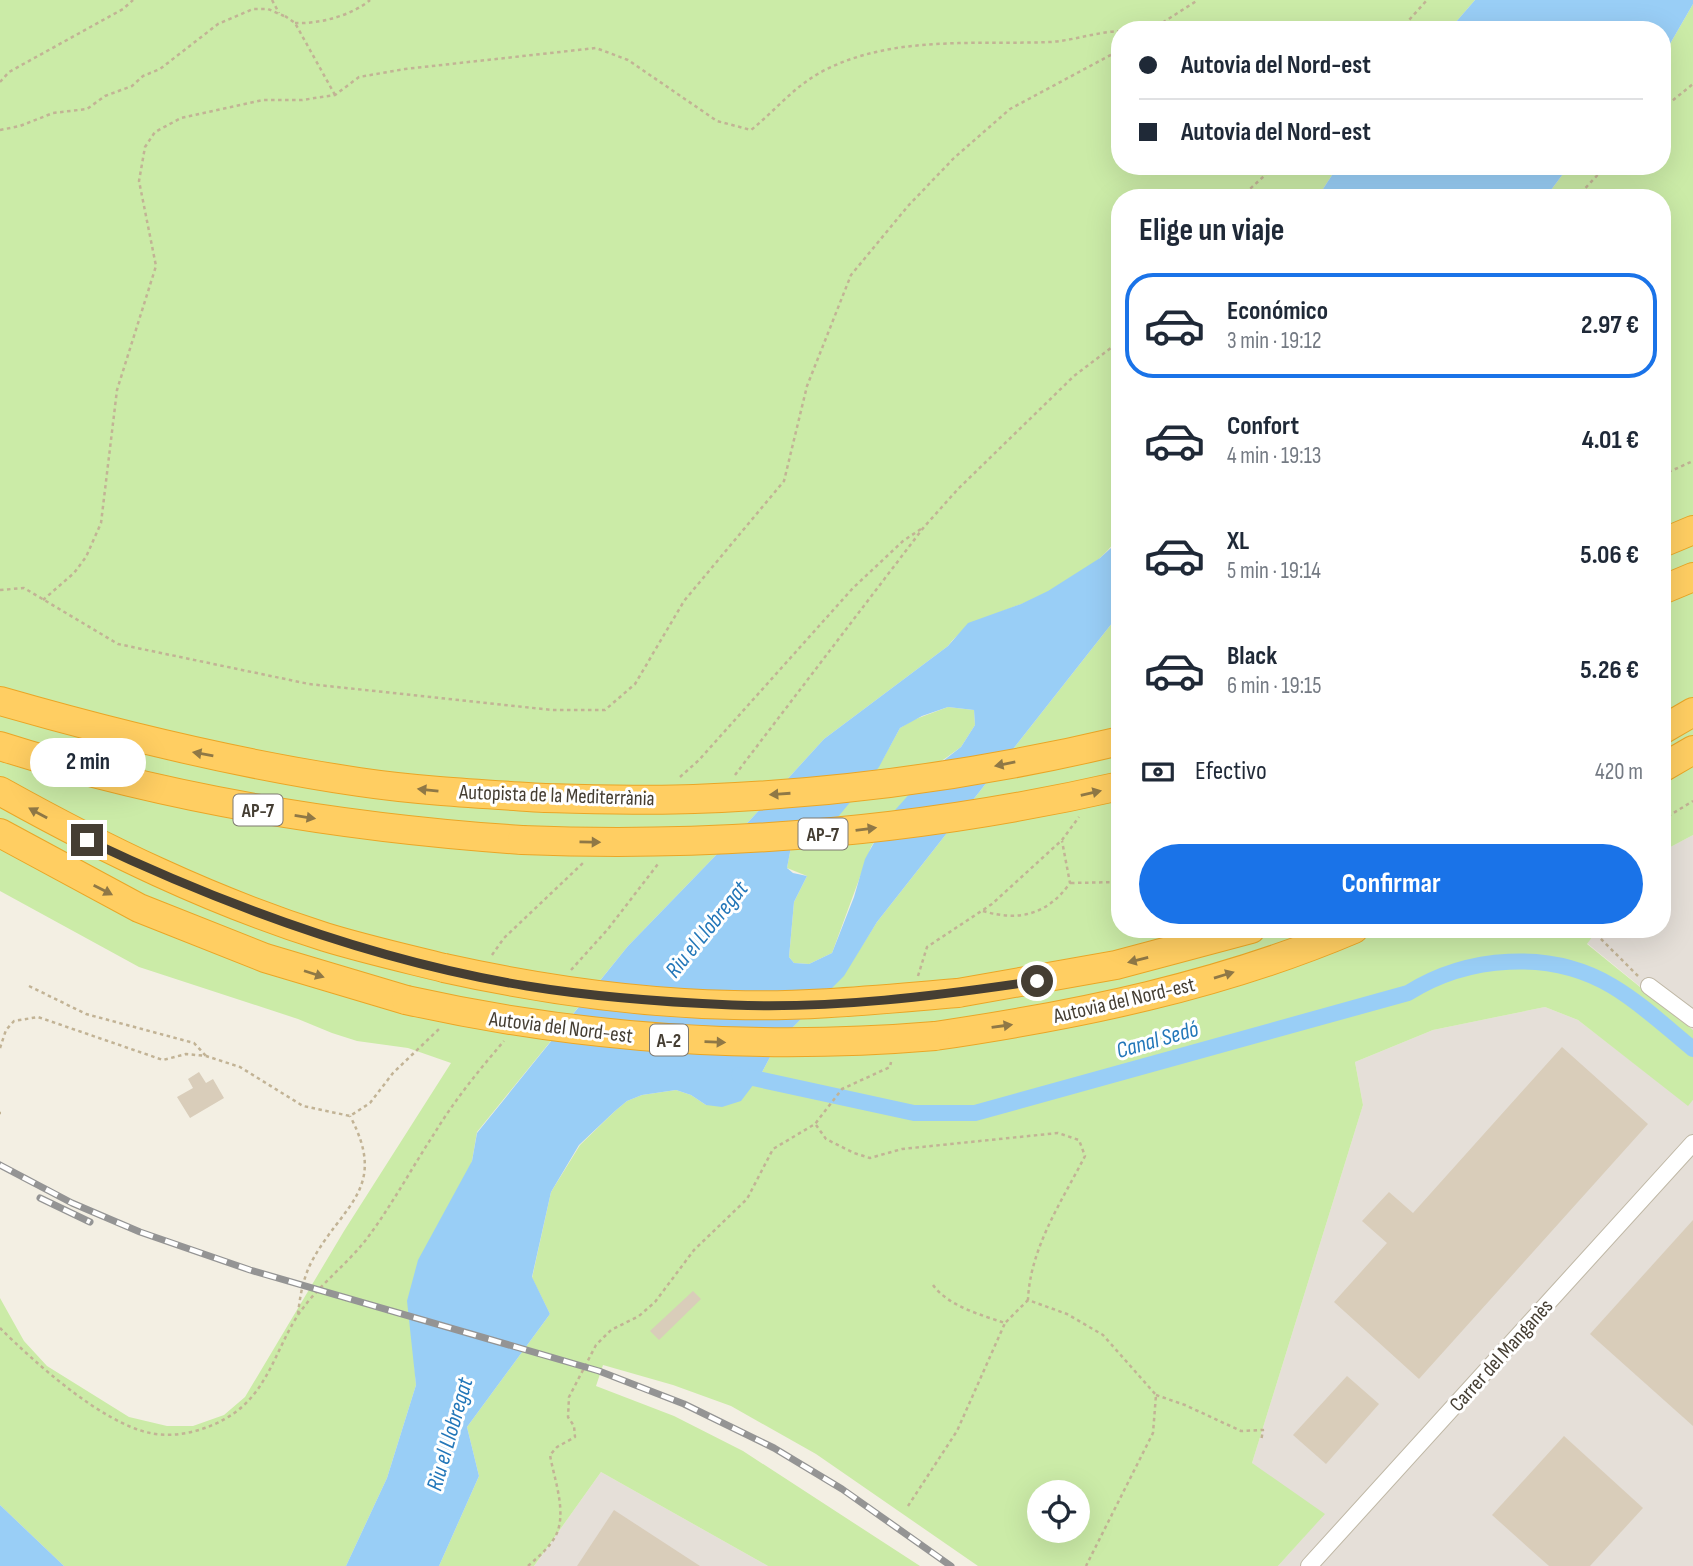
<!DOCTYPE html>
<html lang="es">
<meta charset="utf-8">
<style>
body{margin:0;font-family:"Sofia Sans Condensed",sans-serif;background:#f2f2f3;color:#1f2937;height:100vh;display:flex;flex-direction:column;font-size:26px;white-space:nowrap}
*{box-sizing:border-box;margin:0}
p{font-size:23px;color:#747a83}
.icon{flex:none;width:38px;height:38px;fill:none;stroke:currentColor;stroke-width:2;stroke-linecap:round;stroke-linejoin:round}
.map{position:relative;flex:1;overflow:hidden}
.sheet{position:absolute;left:1111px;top:189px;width:560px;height:749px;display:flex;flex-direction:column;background:#fff;border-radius:28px;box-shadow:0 7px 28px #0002}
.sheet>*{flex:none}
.hud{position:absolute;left:1111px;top:21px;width:560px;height:154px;border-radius:28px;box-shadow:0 7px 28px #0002;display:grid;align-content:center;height:154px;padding:0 28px;background:#fff}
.buttons{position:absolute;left:1027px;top:1480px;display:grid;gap:14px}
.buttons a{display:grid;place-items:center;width:63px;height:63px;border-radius:50%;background:#fff;box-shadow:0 7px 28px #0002;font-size:35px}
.end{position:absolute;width:32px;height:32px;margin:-16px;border:9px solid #453e33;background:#fff;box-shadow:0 0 0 4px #fff}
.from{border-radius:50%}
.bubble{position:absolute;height:49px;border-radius:24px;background:#fff;box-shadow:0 7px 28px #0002;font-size:23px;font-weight:700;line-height:49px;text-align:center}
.hud b{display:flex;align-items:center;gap:24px;height:66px;font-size:26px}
.hud b+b{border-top:2px solid #e0e1e3}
.hud i{width:18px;height:18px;background:#1f2937}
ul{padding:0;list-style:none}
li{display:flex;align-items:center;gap:21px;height:105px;margin:0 14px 10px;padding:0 14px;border:4px solid transparent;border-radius:28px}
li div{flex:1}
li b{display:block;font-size:26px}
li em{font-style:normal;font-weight:700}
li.on{border-color:#1a73e8}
li>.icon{width:63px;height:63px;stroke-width:1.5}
h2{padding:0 28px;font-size:32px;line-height:84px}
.pay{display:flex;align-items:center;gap:18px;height:77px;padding:0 28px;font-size:26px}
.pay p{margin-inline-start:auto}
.action{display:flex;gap:14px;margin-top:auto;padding:14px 28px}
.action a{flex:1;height:80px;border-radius:42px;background:#1a73e8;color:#fff;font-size:28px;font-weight:700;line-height:80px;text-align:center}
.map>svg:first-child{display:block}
</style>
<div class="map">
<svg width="1693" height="1566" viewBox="0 0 1693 1566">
<rect width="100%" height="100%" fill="#f3efe3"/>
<!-- industrial -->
<g fill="#e5dfd8">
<path d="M1693,835V1030L1587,943L1598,929H1662L1663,851Z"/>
<path d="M1545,1007L1578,1020L1688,1105L1693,1100V1566H1278L1304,1537L1252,1463L1363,1105L1355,1062L1433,1030Z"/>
<path d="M601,1472L768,1566H534Z"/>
</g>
<!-- green -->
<g fill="#cbeba7" fill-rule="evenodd">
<path d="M0,0H1475L1449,30H1120V166H1338L1317,198H1120V532C1116,538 1113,545 1108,550C1091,569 1055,590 1031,600C1002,613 968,619 948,646L824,739L752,818L628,946L477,1132L472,1161L413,1347L416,1385L387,1478L346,1566H64L0,1505V1298L24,1341L47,1366L129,1417L167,1426H193L224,1415L245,1397L344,1231L451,1063L408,1048L357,1041L332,1033L298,1019L139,967L0,891Z"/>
<path d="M1693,4V835L1663,851L1662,198H1545L1569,166H1662L1663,56Z"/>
<path d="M1120,613V929H1598L1587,944L1693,1030V1100L1688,1106L1578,1020L1545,1007L1433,1030L1355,1062L1363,1105L1252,1463L1325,1514L1278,1566H978L816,1454L731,1406L673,1385L603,1365L596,1386L674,1416L743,1451L920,1566H768L601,1472L534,1566H439L479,1476L467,1427L550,1314L532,1278L551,1192L580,1145L615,1111L627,1101L642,1095L676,1090L691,1095L706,1105L750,1088L760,1076L778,1042L843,976L877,922ZM1040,1493H1078V1531H1040Z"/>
<path d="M948,707L974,710L975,725L961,747L936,765L883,828L871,847L832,953L809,964L794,963L789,957L794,902L807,876L787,868L791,847L860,793L883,759L900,728L913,720Z"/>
</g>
<!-- water -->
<g fill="#99cef6" fill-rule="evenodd">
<path d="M1475,0H1693V4L1663,56L1662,30H1449Z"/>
<path d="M1338,166H1569L1545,198H1317Z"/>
<path d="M1120,532V613L877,922L844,976L778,1042L760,1076L741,1101L722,1107L706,1105L691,1095L676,1090L642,1095L627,1101L615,1111L579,1145L551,1192L532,1277L550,1314L467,1427L479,1476L439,1566H346L387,1478L416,1385L407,1301L418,1260L472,1161L477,1133L628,946L752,818L824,739L948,646L968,623L1021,604L1048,591L1100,558L1111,548ZM948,707L974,710L975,725L961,747L930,771L887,819L865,859L854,897L832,953L809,964L794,963L789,957L794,902L807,876L793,873L787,868L791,847L838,817L879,767L900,728L922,716Z"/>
<path d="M0,1505L64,1566H0Z"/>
</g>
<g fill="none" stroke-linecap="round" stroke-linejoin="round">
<!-- canal -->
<path stroke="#99cef6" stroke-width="16" d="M739,1075L914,1113H975L1408,993C1467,956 1550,949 1612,986C1641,1003 1667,1028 1693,1049"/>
</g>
<!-- building -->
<g fill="#d9cdba">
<path d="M1562,1047L1648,1124L1419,1379L1334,1302L1387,1243L1362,1221L1389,1192L1413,1213Z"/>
<path d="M199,1072L206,1083L213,1079L224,1098L190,1118L177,1097L193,1088L188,1079Z"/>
<path d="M1693,1220V1426L1590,1334Z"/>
<path d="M693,1291L701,1299L659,1340L650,1331Z"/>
<path d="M1347,1376L1379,1404L1326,1464L1293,1435Z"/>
<path d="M1564,1436L1643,1508L1590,1566H1549L1492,1515Z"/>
<path d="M614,1510L700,1566H577Z"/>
</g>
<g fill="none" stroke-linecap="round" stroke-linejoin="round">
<defs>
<g id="minor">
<path d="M1649,986L1693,1019"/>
<path d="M1309,1566L1693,1143"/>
</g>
<g id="motorway">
<path d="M1662,543L1693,530"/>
<path d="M1662,590L1693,577"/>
<path d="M0,701C118,735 237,764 359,782C420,791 482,794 545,798"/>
<path d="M1662,730L1693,712"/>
<path d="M0,746C170,800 345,828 522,840"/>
<path d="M1662,768L1693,750"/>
<path d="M0,791C104,849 211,901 325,937C364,949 404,958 444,968"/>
<path d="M0,833L139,908L265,958L406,1000"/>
<path d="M958,993L1116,965L1251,929"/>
<path d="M935,1036C1078,1015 1220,986 1354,929"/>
</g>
</defs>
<!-- minor casing -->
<use href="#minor" stroke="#bfb7a5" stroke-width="18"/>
<!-- motorway casing -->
<use href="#motorway" stroke="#eaa626" stroke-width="30"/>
<!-- path -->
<g stroke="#c2b395" stroke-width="2.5" stroke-dasharray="3.5 3.5" stroke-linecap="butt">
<path d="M272,0L279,13"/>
<path d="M285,16L295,23L335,95"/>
<path d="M295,23C319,24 351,16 370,0"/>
<path d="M1151,30L1198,0"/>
<path d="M1400,30L1427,0"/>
<path d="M0,82L9,72L123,9L133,0"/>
<path d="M1662,109L1693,84"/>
<path d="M0,130L20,126L53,113L87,109L105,96L132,86L143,76L160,69L218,24L253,9H268L284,16"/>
<path d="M1240,198L1275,166"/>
<path d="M1576,198L1606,166"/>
<path d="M1662,475L1693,461"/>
<path d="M0,590L24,588L118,644L309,684L552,710H605L635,684L684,601L784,481L807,386L851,275L908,206L954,158L1010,109L1120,50"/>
<path d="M43,600L74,573L86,557L101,523L117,390L156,266L139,181L145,147L155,132L181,118L263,100H302L335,95L359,77L405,69L596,48L628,60L717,121L751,130C776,110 795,85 825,70C894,35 977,45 1051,42C1075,40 1097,32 1120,31"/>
<path d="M735,775L924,527L958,489L1074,376L1120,341"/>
<path d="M680,777L699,760L853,588L903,541L921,529"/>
<path d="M1662,820L1693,801"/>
<path d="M1071,883L1120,882"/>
<path d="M983,911C1020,922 1048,914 1070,883L1062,841"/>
<path d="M1591,929L1638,976"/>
<path d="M492,955L504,938L583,863"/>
<path d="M571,970L608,929L658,864"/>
<path d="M918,976L927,947L992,904L1062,840L1079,817"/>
<path d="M29,986L86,1014L194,1043L206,1056"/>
<path d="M0,1048L6,1030L14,1021L38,1017L163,1060L186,1054L206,1056L240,1067L303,1106L350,1116L370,1103L393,1073L439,1029"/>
<path d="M0,1113H1"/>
<path d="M816,1125L826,1139L854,1153L870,1158L902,1149L1058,1133L1079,1140L1085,1156C1062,1201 1030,1248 1028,1300L1067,1314L1103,1335L1156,1395L1153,1433L1086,1566"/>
<path d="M933,1285C948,1306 981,1315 1005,1323L1028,1300"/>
<path d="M298,1314C300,1296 303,1278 312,1261C342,1205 389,1189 350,1116"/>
<path d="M0,1328C35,1363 102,1423 150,1433C181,1440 222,1426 244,1405C270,1381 279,1344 298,1315C316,1288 345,1266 365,1241C391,1207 411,1169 434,1134C454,1101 479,1070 504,1041"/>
<path d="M1156,1395L1185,1405L1241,1431L1263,1430L1261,1441"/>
<path d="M908,1506L957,1431L1005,1323"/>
<path d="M528,1566C538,1557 548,1549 555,1537C568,1514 554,1479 550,1455L557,1447L575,1437L574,1426L568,1417L569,1397L596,1345L611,1330L639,1316L655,1302L694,1250L747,1199L773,1149L815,1124L842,1089L890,1067L891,1062"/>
</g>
<!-- minor -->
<use href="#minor" stroke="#fff" stroke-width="16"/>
<!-- motorway -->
<use href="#motorway" stroke="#ffce62" stroke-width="28"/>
<defs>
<g id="rail">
<path d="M0,1165L72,1203L140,1232L250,1270L599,1371L684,1404L774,1448L842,1489L951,1566"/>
<path d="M40,1198L90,1222"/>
</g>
</defs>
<!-- rail casing -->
<use href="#rail" stroke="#949494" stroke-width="7"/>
<!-- rail -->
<use href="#rail" stroke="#fff" stroke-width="4.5" stroke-dasharray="13" stroke-linecap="butt"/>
<defs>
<g id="motorway-bridge">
<path d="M545,798C594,799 644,801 694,799C837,794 981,774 1120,741"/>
<path d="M522,840C723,848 923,831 1120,786"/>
<path d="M444,968C539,989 636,1003 734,1005C809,1007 883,999 958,993"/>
<path d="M406,1000C581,1039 756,1051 935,1036"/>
</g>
</defs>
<!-- motorway-bridge casing -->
<use href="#motorway-bridge" stroke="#eaa626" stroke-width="30" stroke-linecap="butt"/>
<!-- motorway-bridge -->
<use href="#motorway-bridge" stroke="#ffce62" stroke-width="28"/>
</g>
<!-- one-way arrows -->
<defs><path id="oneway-solid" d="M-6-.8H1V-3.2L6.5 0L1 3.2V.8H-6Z" transform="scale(1.75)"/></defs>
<g fill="#8f7846">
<use href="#oneway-solid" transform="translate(203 754) rotate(-170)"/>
<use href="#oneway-solid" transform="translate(1005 764) rotate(169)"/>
<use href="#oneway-solid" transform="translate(428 790) rotate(-174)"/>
<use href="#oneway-solid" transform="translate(1091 793) rotate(-13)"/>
<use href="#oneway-solid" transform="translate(780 794) rotate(176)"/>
<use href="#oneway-solid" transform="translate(38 813) rotate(-151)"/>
<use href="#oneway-solid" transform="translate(305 817) rotate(9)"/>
<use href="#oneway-solid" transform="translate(866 829) rotate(-7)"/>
<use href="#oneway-solid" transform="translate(590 842) rotate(1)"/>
<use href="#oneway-solid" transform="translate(103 890) rotate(27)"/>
<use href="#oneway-solid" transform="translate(1138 960) rotate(166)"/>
<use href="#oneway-solid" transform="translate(314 974) rotate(18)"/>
<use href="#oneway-solid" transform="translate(1224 975) rotate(-17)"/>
<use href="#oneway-solid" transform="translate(1002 1026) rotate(-8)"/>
<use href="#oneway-solid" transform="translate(715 1042) rotate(2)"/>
</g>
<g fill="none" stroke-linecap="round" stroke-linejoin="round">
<!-- route -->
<path stroke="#453e33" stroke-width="9" d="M87,840C226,906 374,961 527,986C594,997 663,1002 732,1005C833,1009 936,996 1037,981"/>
</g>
<g text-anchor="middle" stroke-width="6" stroke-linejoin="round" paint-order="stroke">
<!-- shield labels -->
<g fill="#fff" stroke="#7d7870" stroke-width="2">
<rect x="233.5" y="794.5" width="49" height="31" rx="5"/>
<rect x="798.5" y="818.5" width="49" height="31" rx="5"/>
<rect x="650" y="1024.5" width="38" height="31" rx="5"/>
</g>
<g font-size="19" font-weight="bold" fill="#453e33">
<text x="258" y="817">AP-7</text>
<text x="823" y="841">AP-7</text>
<text x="669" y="1047">A-2</text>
</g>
<!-- street labels -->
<g font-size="21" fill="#453e33" stroke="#fff">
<text transform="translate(557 795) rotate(2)" y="7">Autopista de la Mediterrània</text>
<text transform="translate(1124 1000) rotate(-13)" y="7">Autovia del Nord-est</text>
<text transform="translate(561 1027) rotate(7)" y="7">Autovia del Nord-est</text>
<text transform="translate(1501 1355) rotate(-48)" y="7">Carrer del Manganès</text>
</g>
<!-- water labels -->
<g font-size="23" font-style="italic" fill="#2377b9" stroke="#fff">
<text transform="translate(706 929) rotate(-51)" y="8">Riu el Llobregat</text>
<text transform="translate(1157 1039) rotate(-16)" y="8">Canal Sedó</text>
<text transform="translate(449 1434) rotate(-74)" y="8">Riu el Llobregat</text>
</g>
</g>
</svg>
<div class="buttons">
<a><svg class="icon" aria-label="locate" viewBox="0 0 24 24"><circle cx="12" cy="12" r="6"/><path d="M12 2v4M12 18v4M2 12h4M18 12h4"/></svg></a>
</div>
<i class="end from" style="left:1037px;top:981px"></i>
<i class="end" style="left:87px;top:840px"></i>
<div class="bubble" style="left:30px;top:738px;width:116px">2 min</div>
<div class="hud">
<b><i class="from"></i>Autovia del Nord-est</b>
<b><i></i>Autovia del Nord-est</b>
</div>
<section class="sheet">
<h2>Elige un viaje</h2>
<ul>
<li class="on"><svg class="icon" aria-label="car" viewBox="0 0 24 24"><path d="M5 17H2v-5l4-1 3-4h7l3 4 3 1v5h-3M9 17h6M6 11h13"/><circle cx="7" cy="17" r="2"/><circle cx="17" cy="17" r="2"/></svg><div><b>Económico</b><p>3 min · 19:12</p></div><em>2.97 €</em></li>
<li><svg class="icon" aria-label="car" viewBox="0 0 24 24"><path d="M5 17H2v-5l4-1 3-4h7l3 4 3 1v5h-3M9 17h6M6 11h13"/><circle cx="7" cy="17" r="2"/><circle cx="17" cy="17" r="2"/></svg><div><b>Confort</b><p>4 min · 19:13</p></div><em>4.01 €</em></li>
<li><svg class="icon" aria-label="car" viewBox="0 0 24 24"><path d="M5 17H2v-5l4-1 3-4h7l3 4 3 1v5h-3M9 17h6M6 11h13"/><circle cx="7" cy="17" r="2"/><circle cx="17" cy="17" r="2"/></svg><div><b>XL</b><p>5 min · 19:14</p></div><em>5.06 €</em></li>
<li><svg class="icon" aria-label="car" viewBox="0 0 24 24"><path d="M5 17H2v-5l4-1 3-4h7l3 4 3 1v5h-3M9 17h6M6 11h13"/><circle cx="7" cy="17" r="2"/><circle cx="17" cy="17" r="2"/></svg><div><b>Black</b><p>6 min · 19:15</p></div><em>5.26 €</em></li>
</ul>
<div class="pay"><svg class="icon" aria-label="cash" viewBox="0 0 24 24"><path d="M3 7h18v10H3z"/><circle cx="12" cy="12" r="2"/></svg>Efectivo<p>420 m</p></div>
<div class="action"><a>Confirmar</a></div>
</section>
</div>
